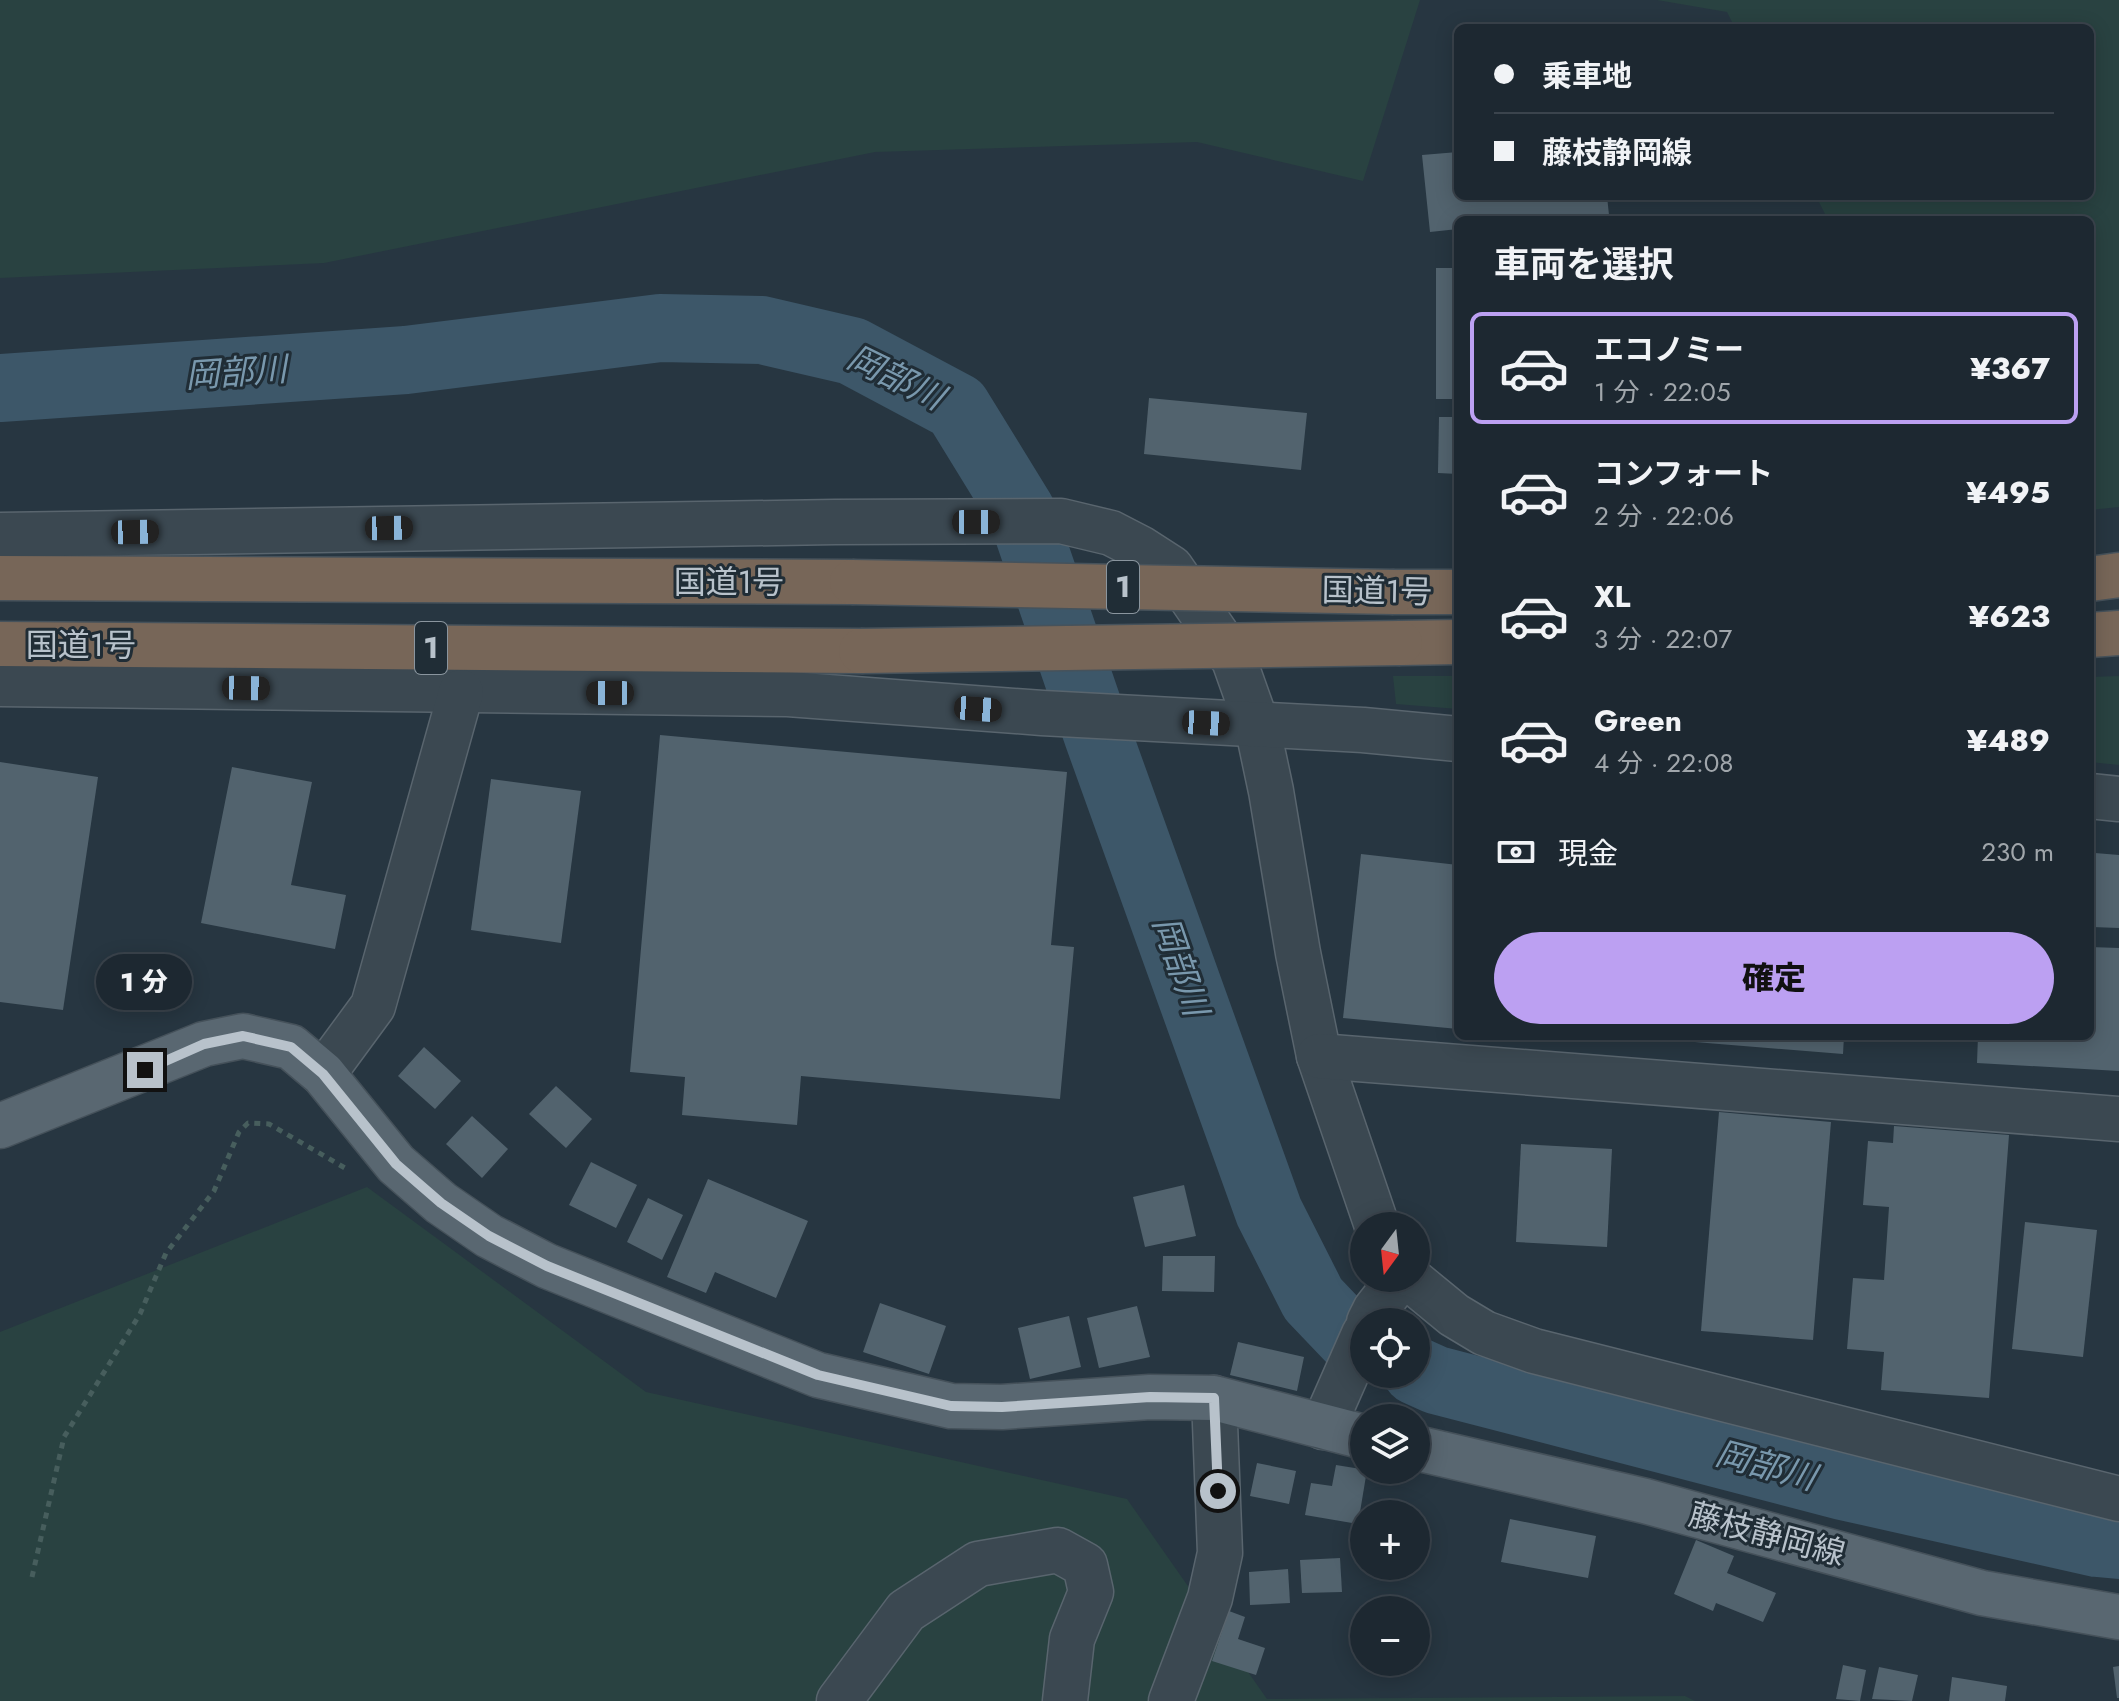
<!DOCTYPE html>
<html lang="ja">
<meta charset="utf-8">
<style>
body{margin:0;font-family:Jost,"Noto Sans JP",sans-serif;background:#253039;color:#f1f3f6;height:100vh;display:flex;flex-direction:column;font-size:30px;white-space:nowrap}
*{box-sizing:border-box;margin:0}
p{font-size:26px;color:#a0a6ab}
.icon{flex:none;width:44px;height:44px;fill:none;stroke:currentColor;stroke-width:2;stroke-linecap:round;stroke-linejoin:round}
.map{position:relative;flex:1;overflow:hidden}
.details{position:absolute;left:1454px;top:216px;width:640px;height:824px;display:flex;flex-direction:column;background:#1d2831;border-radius:12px;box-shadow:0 4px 20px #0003,0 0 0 2px #3b444d}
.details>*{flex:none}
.top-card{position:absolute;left:1454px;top:24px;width:640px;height:176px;border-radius:12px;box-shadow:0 4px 20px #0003,0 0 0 2px #3b444d;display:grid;align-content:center;height:176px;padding:0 40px;background:#1d2831}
.needle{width:52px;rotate:195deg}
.tools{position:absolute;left:1350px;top:1212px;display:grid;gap:16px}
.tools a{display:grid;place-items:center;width:80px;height:80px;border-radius:50%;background:#1d2831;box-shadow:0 4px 20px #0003,0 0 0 2px #3b444d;font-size:40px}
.end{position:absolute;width:36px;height:36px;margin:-18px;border:10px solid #b8c2cb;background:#111;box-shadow:0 0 0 4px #111}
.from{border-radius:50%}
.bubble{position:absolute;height:56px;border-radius:28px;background:#1d2831;box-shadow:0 4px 20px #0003,0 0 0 2px #3b444d;font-size:26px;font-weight:800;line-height:56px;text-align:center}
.car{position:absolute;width:24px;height:48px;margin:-24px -12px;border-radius:10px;box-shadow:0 0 6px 2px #0007;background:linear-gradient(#222 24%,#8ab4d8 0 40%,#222 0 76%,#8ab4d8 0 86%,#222 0)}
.top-card b{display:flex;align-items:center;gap:28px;height:76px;font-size:30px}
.top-card b+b{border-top:2px solid #3b444d}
.top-card i{width:20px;height:20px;background:#f1f3f6}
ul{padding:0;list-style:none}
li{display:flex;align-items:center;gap:24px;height:112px;margin:0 16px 12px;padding:0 24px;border:4px solid transparent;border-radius:12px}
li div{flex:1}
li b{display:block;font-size:30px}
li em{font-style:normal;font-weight:800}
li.active{border-color:#bca0f2}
li>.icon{width:72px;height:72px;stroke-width:1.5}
h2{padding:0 40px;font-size:36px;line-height:96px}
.pay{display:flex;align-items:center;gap:20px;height:88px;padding:0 40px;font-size:30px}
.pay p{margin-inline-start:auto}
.cta{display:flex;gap:16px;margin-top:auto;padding:16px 40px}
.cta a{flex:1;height:92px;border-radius:48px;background:#bca0f2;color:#111;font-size:32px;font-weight:800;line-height:92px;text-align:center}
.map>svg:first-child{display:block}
</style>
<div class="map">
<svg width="2119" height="1701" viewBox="0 0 2119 1701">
<rect width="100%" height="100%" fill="#273641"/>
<!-- green -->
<g fill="#294241">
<path d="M0,0H1420L1363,181L1197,142L875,152L324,263L0,278Z"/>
<path d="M1657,0H2119V507L2090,510V220H1828L1816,196H2090V28H1735L1727,12Z"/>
<path d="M1393,676H1458V709L1396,704Z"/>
<path d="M2119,676V765L2090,762V677Z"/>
<path d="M367,1187L646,1392L1127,1499L1267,1699L1685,1696L1695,1701H0V1332Z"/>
</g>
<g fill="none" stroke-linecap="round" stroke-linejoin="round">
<!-- river -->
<g stroke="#3d5769" stroke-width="68">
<path d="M0,388L406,360L660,328L762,330L852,351L957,407L1021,511L1098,736L1269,1212L1313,1299L1354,1342L1364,1347"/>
<path d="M1416,1371L1436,1380L1843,1486L2097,1543L2119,1545"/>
</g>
</g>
<!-- building -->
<g fill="#52636e">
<path d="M1458,152V196H1607L1609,215L1560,220H1458V229L1430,232L1422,155Z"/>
<rect x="1436" y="268" width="22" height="131"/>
<path d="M1149,398L1307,413L1301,470L1144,454Z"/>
<path d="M1439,417H1458V474L1438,473Z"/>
<path d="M660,735L1067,772L1051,945L1074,947L1060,1099L801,1076L797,1125L682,1115L685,1077L630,1072Z"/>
<path d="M0,762L98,777L63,1010L0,1002Z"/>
<path d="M232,767L312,782L291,885L346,895L335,949L201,923Z"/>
<path d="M491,779L581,791L561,943L471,930Z"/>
<path d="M2095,853L2119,855V928L2092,927Z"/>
<path d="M1361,854L1458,865V1029L1343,1018Z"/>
<path d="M2090,947L2119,948V1071L1977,1063L1978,1036H2090Z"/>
<path d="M1646,1036H1844L1843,1054L1646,1038Z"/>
<path d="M424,1047L461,1081L435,1109L398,1076Z"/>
<path d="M556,1086L592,1119L566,1148L529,1114Z"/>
<path d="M1719,1112L1831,1122L1813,1340L1701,1331Z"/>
<path d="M472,1116L508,1149L482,1178L446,1144Z"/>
<path d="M1894,1126L2009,1135L1989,1398L1881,1390L1884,1352L1847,1349L1853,1278L1884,1280L1889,1207L1863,1205L1868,1141L1893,1143Z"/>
<path d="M1521,1144L1612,1149L1607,1247L1516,1242Z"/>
<path d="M591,1162L637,1185L616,1228L569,1205Z"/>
<path d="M708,1179L808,1221L776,1298L715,1272L706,1293L667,1277Z"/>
<path d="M1184,1185L1196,1236L1145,1247L1133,1197Z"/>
<path d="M648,1198L683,1215L662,1260L627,1242Z"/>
<path d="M2025,1222L2097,1230L2083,1357L2012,1349Z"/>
<path d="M1163,1256H1215L1214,1292L1162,1291Z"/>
<path d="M880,1303L946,1326L929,1374L863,1352Z"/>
<path d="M1137,1306L1150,1357L1099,1368L1087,1318Z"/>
<path d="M1069,1316L1081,1367L1030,1379L1018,1328Z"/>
<path d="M1238,1342L1304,1357L1297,1391L1230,1375Z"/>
<path d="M1257,1463L1296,1471L1289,1504L1250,1496Z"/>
<path d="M1336,1465L1367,1470L1358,1524L1305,1515L1311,1483L1332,1486Z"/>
<path d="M1510,1519L1596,1536L1588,1578L1501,1562Z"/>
<path d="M1696,1540L1734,1556L1727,1573L1776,1593L1763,1622L1716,1603L1713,1611L1674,1594Z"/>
<path d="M1340,1558L1342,1592L1302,1593L1300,1560Z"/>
<path d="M1381,1566H1401L1384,1574Z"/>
<path d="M1288,1569L1290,1603L1250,1605L1249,1572Z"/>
<path d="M1229,1611L1245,1617L1238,1639L1265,1648L1256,1675L1212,1661Z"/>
<path d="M1843,1665L1866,1670L1860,1701L1836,1699Z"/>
<path d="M2119,1666V1698H2117L2113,1667Z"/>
<path d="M1879,1667L1918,1675L1912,1701L1872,1699Z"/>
<path d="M1952,1677L2007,1686L2005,1701H1949Z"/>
</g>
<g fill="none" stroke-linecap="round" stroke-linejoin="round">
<defs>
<g id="minor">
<path d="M0,535L835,522L1061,521L1111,533L1140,548L1171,568L1234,660L1257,725L1271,791L1298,953L1319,1056L1377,1226"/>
<path d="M0,684L788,694L1042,713L1363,730L1458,739"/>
<path d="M2090,796L2119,799"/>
<path d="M1319,1056L2119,1119"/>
<path d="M323,1074L373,1006L461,692"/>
<path d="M1409,1278L1454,1315L1484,1333L1534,1351L2119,1499"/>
<path d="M1369,1322L1375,1310L1400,1278"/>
<path d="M1323,1427L1364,1334"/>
<path d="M839,1701L906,1611L978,1564L1058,1550L1085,1565L1091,1592L1072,1639L1065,1701"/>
<path d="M1171,1701L1210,1598L1220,1553L1214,1398"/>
</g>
<g id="major">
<path d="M0,1126L204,1044L243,1036L291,1047L323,1074L396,1164L441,1203L489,1236L547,1266L818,1375L951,1406L1002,1407L1150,1397L1214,1398L1364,1437"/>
<path d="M1416,1448L1645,1501L1982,1593L2119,1617"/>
</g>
<g id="highway">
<path d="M0,578L852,582"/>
<path d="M2090,579L2119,575"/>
<path d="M1394,592H1458"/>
<path d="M2090,635L2119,633"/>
<path d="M1400,643L1458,642"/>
<path d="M0,644L861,651"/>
</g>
</defs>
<!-- minor casing -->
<use href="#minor" stroke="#59656e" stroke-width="47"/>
<!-- major casing -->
<use href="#major" stroke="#45515a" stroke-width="47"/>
<!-- highway casing -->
<use href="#highway" stroke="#46525b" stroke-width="47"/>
<!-- path -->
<path stroke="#475e5d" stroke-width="5" stroke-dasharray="6 6" stroke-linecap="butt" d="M32,1577L64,1437L140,1314L166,1253L214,1191L239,1132L248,1123L269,1124L345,1168"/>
<!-- minor -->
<use href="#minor" stroke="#3b4851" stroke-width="44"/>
<!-- major -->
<use href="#major" stroke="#596771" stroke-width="44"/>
<!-- highway -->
<use href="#highway" stroke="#776658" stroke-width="44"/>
<defs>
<g id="highway-bridge">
<path d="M852,582L1394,592"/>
<path d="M861,651L1400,643"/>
</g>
</defs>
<!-- highway-bridge casing -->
<use href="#highway-bridge" stroke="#46525b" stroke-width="47" stroke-linecap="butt"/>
<!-- highway-bridge -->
<use href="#highway-bridge" stroke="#776658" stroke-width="44"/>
</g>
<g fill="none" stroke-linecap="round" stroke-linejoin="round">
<!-- route -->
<path stroke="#b8c2cb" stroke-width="10" d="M145,1070L204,1044L243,1036L291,1047L323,1074L396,1164L441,1203L489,1236L547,1266L818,1375L951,1406L1002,1407L1150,1397L1214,1398L1218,1491"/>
</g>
<g text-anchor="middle" stroke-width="6" stroke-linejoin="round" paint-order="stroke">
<!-- shield labels -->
<g fill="#202d36" stroke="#8a959e" stroke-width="2">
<rect x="1107" y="561" width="32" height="52" rx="6"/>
<rect x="415" y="622" width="32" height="52" rx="6"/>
</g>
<g font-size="30" font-weight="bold" fill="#b8c2cb">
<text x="1123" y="597">1</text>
<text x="431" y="658">1</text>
</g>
<!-- street labels -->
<g font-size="32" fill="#b8c2cb" stroke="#202d36">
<text x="729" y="593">国道1号</text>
<text transform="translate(1377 591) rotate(1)" y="11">国道1号</text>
<text x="81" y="656">国道1号</text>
<text transform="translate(1767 1534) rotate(15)" y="11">藤枝静岡線</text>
</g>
<!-- water labels -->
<g font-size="34" font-style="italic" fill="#7998ad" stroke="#202d36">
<text transform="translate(236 372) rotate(-4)" y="12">岡部川</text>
<text transform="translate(896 377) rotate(26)" y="12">岡部川</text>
<text transform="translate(1181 966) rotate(71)" y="12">岡部川</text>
<text transform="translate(1766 1465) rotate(15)" y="12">岡部川</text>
</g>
</g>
</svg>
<div class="tools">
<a><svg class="needle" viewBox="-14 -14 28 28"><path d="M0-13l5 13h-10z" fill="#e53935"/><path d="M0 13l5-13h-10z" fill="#a0a6ab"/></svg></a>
<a><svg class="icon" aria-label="locate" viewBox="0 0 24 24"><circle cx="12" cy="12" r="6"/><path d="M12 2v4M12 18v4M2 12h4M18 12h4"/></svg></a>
<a><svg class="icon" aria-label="layers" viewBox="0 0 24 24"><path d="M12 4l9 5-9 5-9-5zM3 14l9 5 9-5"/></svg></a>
<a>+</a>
<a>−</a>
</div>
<i class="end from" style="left:1218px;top:1491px"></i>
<i class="end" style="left:145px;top:1070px"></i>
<div class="bubble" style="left:96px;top:954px;width:96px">1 分</div>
<i class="car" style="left:976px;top:522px;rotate:90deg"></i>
<i class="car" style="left:389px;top:528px;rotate:89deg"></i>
<i class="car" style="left:135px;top:532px;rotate:89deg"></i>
<i class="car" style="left:246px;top:688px;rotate:91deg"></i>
<i class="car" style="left:610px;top:693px;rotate:270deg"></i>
<i class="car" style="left:978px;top:709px;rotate:94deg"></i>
<i class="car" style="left:1206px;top:723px;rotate:93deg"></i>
<div class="top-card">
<b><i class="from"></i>乗車地</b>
<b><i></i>藤枝静岡線</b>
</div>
<section class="details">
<h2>車両を選択</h2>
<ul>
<li class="active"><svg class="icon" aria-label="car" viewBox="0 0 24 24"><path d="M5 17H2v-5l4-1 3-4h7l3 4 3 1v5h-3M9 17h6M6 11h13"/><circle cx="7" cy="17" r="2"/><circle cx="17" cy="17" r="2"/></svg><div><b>エコノミー</b><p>1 分 · 22:05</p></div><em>¥367</em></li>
<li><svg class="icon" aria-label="car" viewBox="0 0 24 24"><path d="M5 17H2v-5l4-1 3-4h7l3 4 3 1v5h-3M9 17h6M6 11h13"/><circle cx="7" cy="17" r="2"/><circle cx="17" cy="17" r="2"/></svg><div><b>コンフォート</b><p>2 分 · 22:06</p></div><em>¥495</em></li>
<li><svg class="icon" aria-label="car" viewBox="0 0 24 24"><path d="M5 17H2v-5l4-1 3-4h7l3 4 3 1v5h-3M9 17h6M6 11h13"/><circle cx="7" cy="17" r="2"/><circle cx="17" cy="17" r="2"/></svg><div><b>XL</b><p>3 分 · 22:07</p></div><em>¥623</em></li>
<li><svg class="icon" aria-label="car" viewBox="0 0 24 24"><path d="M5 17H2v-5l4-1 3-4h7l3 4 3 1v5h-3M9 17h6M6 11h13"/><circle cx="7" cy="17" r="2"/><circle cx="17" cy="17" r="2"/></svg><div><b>Green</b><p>4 分 · 22:08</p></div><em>¥489</em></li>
</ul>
<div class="pay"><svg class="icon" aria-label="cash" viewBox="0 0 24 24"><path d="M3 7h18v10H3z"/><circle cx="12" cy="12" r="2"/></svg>現金<p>230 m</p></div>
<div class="cta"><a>確定</a></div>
</section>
</div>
